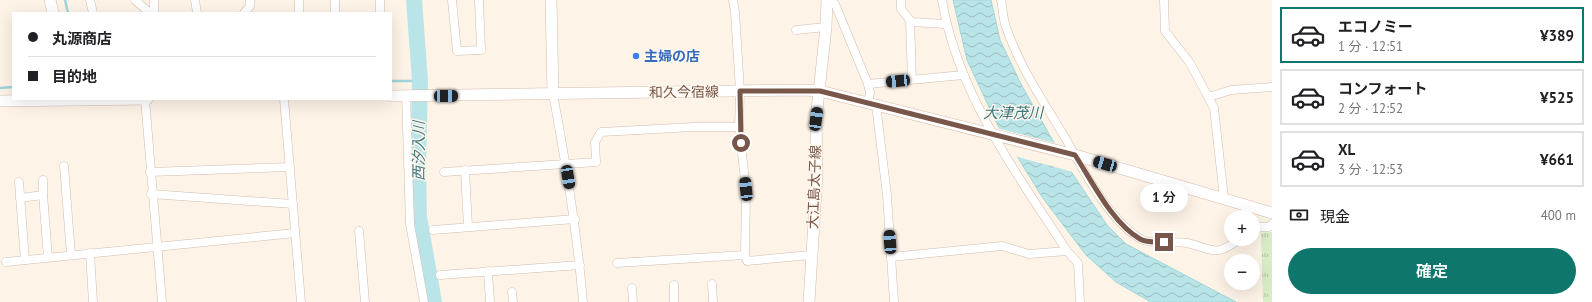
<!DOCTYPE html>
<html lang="ja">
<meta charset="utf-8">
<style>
body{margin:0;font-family:"PT Sans","Noto Sans JP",sans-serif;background:#f2f2f2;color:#202124;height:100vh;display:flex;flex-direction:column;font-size:15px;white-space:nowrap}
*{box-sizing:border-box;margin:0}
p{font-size:13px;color:#757577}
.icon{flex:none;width:22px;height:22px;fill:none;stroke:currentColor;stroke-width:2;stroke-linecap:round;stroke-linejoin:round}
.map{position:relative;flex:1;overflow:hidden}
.panel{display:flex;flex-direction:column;background:#fff;width:320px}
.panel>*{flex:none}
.top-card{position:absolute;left:12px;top:12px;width:380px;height:88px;border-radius:0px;box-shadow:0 4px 16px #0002;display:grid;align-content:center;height:88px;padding:0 16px;background:#fff}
.tools{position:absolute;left:1224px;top:210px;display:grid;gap:8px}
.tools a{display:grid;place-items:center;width:36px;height:36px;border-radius:50%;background:#fff;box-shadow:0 4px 16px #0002;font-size:20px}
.end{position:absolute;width:18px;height:18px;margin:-9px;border:5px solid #78574a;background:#fff;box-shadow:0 0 0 2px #fff}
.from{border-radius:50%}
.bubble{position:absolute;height:28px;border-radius:14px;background:#fff;box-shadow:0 4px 16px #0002;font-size:13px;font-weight:600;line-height:28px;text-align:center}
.car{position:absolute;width:12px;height:24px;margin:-12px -6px;border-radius:5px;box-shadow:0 0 3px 1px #0007;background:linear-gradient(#222 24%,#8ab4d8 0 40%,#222 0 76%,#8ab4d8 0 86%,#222 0)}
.top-card b{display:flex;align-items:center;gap:14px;height:38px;font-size:15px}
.top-card b+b{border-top:1px solid #e0e0e0}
.top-card i{width:10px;height:10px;background:#202124}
ul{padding:7px 0 0;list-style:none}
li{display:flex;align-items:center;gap:12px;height:56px;margin:0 8px 6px;padding:0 8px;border:2px solid #e0e0e0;border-radius:0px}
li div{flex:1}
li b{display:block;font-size:15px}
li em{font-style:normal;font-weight:600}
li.selected{border-color:#0f766e}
li>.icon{width:36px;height:36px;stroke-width:1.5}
.pay{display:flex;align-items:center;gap:10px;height:44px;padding:0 16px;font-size:15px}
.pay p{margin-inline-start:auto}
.action{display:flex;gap:8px;margin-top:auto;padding:8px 16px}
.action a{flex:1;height:46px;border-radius:24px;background:#0f766e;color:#fff;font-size:16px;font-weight:600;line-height:46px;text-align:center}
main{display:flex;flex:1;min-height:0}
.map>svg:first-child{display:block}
</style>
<main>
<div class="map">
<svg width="1272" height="302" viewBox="0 0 1272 302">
<defs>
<pattern id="grass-tufts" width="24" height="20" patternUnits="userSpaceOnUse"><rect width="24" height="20" fill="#d8ecc5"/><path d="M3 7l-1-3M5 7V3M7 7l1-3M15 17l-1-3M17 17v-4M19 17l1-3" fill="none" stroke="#b4c2a2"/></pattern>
<pattern id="water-waves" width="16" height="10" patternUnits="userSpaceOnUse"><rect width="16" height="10" fill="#bae5e8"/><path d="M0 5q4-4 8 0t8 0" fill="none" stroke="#9cbcbe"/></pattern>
</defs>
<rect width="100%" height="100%" fill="#fdf3e7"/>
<!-- grass -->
<path fill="url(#grass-tufts)" d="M1272,232V302H1263L1261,233Z"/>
<!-- water -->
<path fill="url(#water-waves)" stroke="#a0d6da" d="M953,0H991L1000,40L1021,84L1066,164L1107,225L1126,244L1236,302H1151L1116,282L1086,255L1042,197L996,122L967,60Z"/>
<!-- pier -->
<path fill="#fdf3e7" d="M997,128L1055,143L1073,172L1014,156Z"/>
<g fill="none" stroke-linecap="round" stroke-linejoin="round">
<!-- stream -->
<g stroke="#a0d6da" stroke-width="2.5">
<path d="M65,0L68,13"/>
<path d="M391,81H420"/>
<path d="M0,88L13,87"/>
</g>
<!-- river -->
<path stroke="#bae5e8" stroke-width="16" d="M414,0L420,81L418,170L419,217L434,302"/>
<defs>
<g id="street">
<path d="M90,0L93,13"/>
<path d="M135,0L150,13"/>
<path d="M154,0V13"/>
<path d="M195,0L197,13"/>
<path d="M335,0V13"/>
<path d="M380,0V13"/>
<path d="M452,0L457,51L481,50L479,0"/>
<path d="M733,0L735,12L740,91L739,127L746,189L745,255L747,261L811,255"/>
<path d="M901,0V9L910,20L912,79"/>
<path d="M942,0C958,95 1016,172 1067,251L1078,263L1080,302"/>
<path d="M1001,0C1003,9 1003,19 1006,27C1019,65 1042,100 1063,134C1082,167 1106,217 1139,238C1152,246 1173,240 1187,243C1215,249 1213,258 1240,239"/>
<path d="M1164,0L1165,31L1190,63L1214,108L1224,198"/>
<path d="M827,2L835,4L868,84L870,93L868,102"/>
<path d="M244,13L250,6V0"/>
<path d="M299,13V0"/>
<path d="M911,22L946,24"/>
<path d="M796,30L826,27"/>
<path d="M868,84L963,75"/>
<path d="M553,94C566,163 577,232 583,302"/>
<path d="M406,95L410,224L424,302"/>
<path d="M1209,97L1231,90L1272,87"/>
<path d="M145,99L162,302"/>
<path d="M284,99L301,302"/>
<path d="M879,105L877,113L887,195L894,302"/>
<path d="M64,166L71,255"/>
<path d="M465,170L468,227"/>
<path d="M150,172L290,167"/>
<path d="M444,172L596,162L595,142L601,132L694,127H739"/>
<path d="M43,180V195L48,257"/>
<path d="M19,182L25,260"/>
<path d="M151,194L293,204"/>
<path d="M20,198L43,195"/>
<path d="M433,230L575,219"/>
<path d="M359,231L365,302"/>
<path d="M1253,231L1260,227H1269L1272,224"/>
<path d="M90,253L93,302"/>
<path d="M891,257L1002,246L1029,254L1067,251"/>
<path d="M6,262L295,233"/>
<path d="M617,263L745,255"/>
<path d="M488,271L490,302"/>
<path d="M440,275L580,265"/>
<path d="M712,284L713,302"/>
<path d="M674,285V302"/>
<path d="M632,288L633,302"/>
<path d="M512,292L513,302"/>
</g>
<g id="secondary">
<path d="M50,0L53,13"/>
<path d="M551,0L553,94"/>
<path d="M391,96L804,90L820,91L1075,155L1272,213"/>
<path d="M0,101L147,99"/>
<path d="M809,302L817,174L816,119L826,27L827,0"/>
</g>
</defs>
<!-- street casing -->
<use href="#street" stroke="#d2bcaf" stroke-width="9"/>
<!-- secondary casing -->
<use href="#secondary" stroke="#d5bbac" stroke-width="12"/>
<!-- street -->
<use href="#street" stroke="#fff" stroke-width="8"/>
<!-- secondary -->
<use href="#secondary" stroke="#fff" stroke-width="11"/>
</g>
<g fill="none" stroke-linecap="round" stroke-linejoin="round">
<!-- route -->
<path stroke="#78574a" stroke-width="5" d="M741,143L740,91H820L1075,155C1092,181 1112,223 1140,239C1147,243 1157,242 1164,242"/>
</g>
<!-- markers -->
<circle fill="#3f7fe0" stroke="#fff7ee" stroke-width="1.5" cx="636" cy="56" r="4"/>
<g text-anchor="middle" stroke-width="3" stroke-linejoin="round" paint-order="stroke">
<!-- shop labels -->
<g font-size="14" font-weight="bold" fill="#366cbe" stroke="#fff7ee" text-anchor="start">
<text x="644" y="61">主婦の店</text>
</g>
<!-- street labels -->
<g font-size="14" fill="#78574a" stroke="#fff7ee">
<text transform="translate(684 92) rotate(-1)" y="5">和久今宿線</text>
<text transform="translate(814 187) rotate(-88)" y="5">大江島太子線</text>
</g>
<!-- water labels -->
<g font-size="15" font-style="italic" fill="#3c787e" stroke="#fff7ee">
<text x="1013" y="118">大津茂川</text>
<text transform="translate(419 151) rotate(-90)" y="5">西汐入川</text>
</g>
</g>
</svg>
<div class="tools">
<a>+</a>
<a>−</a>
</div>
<i class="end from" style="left:741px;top:143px"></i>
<i class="end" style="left:1164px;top:242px"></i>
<div class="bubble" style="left:1140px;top:184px;width:48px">1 分</div>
<i class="car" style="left:898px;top:81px;rotate:265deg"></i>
<i class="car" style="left:446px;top:96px;rotate:89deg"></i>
<i class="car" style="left:816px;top:119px;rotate:8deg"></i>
<i class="car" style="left:1105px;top:164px;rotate:286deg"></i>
<i class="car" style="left:568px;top:177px;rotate:171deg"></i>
<i class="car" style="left:746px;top:189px;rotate:354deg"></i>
<i class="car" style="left:890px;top:242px;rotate:356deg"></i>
<div class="top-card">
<b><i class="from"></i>丸源商店</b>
<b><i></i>目的地</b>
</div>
</div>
<section class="panel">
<ul>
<li class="selected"><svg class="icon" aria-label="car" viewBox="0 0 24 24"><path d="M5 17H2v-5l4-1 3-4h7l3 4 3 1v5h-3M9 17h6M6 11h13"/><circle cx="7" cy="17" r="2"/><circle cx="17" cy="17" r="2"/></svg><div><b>エコノミー</b><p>1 分 · 12:51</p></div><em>¥389</em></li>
<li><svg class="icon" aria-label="car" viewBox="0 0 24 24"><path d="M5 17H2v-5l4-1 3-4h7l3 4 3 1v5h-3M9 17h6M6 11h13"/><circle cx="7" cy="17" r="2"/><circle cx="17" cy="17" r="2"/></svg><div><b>コンフォート</b><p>2 分 · 12:52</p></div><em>¥525</em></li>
<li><svg class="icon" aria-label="car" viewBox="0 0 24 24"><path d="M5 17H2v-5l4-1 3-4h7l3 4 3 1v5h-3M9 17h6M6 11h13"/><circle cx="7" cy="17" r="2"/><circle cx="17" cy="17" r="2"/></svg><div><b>XL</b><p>3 分 · 12:53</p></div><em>¥661</em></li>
</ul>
<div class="pay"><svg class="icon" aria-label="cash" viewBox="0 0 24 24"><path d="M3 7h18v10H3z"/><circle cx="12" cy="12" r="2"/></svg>現金<p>400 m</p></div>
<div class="action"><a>確定</a></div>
</section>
</main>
